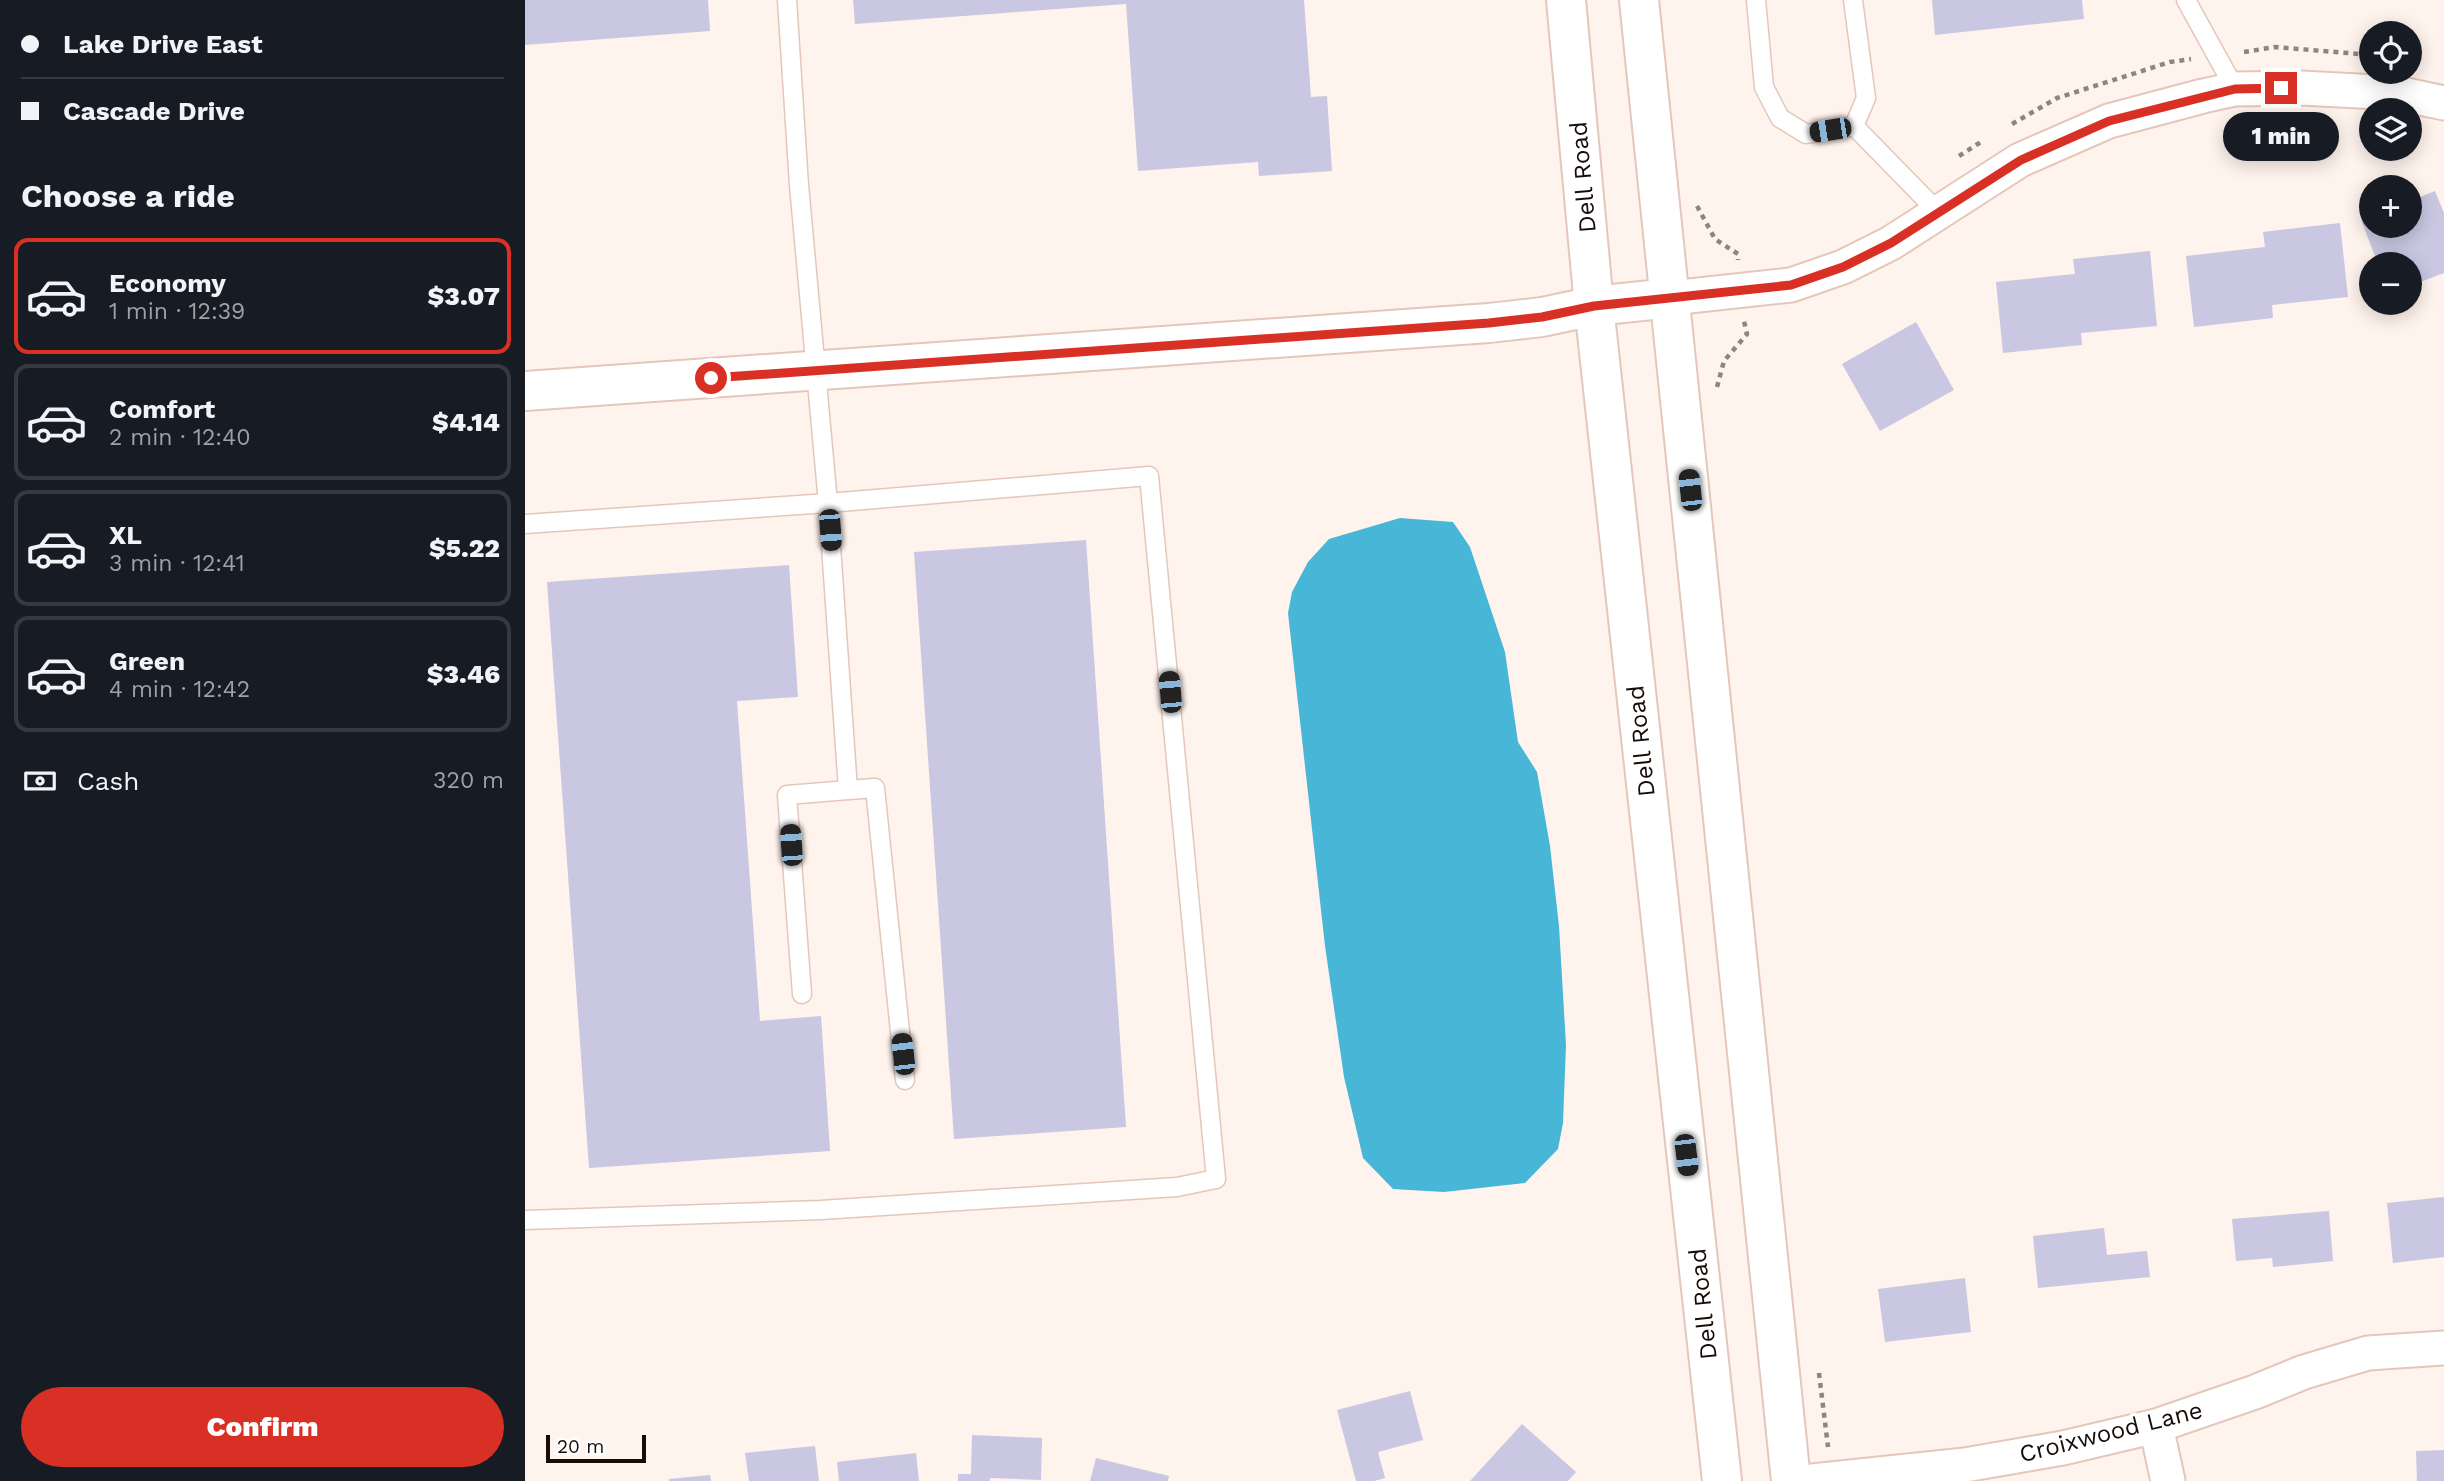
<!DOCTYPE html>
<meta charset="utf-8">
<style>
body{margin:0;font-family:"Work Sans",sans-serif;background:#242831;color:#f1f3f6;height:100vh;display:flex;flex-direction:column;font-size:26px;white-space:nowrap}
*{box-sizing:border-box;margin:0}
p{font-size:23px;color:#9ea1a6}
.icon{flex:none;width:38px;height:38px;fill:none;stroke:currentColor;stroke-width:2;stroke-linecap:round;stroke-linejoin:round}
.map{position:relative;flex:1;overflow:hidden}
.drawer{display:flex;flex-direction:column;background:#171b24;width:525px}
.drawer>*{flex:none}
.hud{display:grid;align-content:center;height:154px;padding:0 21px;background:#171b24}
.controls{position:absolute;left:1834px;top:21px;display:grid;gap:14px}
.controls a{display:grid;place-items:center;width:63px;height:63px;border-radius:50%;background:#171b24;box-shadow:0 4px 18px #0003;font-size:35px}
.scale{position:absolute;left:21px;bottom:18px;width:100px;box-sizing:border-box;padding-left:7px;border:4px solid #160c08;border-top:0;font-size:19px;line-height:24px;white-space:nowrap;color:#160c08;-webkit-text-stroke:5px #fff;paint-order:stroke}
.end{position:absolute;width:32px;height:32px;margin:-16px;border:9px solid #d93025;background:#fff;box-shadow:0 0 0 4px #fff}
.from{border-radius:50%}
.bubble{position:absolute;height:49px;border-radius:24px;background:#171b24;box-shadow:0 4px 18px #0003;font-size:23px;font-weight:800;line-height:49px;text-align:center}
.car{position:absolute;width:21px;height:42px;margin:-21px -10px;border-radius:9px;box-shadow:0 0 5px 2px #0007;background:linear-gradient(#222 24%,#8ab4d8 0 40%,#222 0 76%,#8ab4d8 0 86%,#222 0)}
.hud b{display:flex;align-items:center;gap:24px;height:66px;font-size:26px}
.hud b+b{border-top:2px solid #363941}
.hud i{width:18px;height:18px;background:#f1f3f6}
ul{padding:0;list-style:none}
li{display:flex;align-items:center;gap:21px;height:116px;margin:0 14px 10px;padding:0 7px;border:4px solid #363941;border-radius:14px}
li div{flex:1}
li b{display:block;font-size:26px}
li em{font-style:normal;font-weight:800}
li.current{border-color:#d93025}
li>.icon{width:63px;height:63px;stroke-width:1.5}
h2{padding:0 21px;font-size:32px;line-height:84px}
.pay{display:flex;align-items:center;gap:18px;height:77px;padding:0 21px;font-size:26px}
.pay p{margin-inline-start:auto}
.primary-button{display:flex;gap:14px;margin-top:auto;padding:14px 21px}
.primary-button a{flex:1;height:80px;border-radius:42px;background:#d93025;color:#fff;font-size:28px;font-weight:800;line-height:80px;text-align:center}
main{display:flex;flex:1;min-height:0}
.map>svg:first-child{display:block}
</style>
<main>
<section class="drawer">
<div class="hud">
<b><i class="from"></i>Lake Drive East</b>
<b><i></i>Cascade Drive</b>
</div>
<h2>Choose a ride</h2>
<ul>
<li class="current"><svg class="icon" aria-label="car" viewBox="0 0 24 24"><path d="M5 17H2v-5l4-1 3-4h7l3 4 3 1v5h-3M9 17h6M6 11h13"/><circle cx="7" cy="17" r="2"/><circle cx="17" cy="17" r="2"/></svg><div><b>Economy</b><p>1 min · 12:39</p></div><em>$3.07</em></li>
<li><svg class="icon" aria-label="car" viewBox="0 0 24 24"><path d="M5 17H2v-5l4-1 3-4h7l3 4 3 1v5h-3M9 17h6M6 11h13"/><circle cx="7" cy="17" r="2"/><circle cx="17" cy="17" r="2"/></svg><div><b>Comfort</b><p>2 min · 12:40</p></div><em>$4.14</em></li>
<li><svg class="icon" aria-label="car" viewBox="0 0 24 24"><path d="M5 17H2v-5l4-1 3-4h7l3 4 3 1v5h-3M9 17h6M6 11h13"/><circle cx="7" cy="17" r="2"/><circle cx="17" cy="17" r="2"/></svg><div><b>XL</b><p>3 min · 12:41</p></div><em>$5.22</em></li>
<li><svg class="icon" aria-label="car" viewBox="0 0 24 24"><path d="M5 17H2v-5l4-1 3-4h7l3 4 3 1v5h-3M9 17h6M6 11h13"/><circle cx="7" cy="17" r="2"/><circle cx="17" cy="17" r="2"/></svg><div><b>Green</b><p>4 min · 12:42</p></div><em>$3.46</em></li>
</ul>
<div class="pay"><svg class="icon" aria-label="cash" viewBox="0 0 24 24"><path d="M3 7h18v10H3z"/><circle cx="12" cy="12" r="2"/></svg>Cash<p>320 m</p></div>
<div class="primary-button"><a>Confirm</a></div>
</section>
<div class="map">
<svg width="1919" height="1481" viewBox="0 0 1919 1481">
<rect width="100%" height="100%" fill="#fff3ed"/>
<!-- water -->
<path fill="#47b6d7" d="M875,518L928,522L945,547L980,652L993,742L1012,772L1025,846L1034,926L1041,1045L1038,1123L1033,1149L1000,1183L919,1192L868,1189L838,1158L819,1077L800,946L763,613L767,592L783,562L804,539Z"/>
<!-- building -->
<g fill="#c9c7e2">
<path d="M0,0H183L185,31L0,45Z"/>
<path d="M328,0H779L786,97L802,96L807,171L734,176L733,162L613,171L601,4L330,24Z"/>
<path d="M1407,0H1557L1559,19L1410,35Z"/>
<path d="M1910,191L1919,213V273L1885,286V264H1853L1836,220L1846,216V226H1885V201Z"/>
<path d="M1815,223L1823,297L1747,305L1748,318L1669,327L1661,256L1740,247L1738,232Z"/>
<path d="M1625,251L1632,326L1556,333L1557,345L1478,353L1471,282L1550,274L1548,259Z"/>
<path d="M1391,322L1429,390L1355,431L1317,364Z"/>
<path d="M561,540L601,1127L429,1139L389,552Z"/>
<path d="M264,565L273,697L212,701L235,1021L296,1016L305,1151L64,1168L22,582Z"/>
<path d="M1919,1197V1257L1868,1263L1862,1203Z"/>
<path d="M1804,1211L1808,1261L1748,1267L1747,1258L1711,1261L1707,1219Z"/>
<path d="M1579,1228L1582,1255L1622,1251L1625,1277L1513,1288L1508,1236Z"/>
<path d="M1440,1278L1446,1332L1360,1342L1353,1289Z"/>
<path d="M885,1391L898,1440L853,1452L860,1478L849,1481H831L812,1410Z"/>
<path d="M997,1424L1051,1472L1043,1481H945Z"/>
<path d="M447,1435L517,1438L516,1480L465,1478V1481H433V1474H446Z"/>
<path d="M290,1446L294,1481H224L220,1453Z"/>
<path d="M1919,1450V1481H1892L1891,1451Z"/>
<path d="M391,1453L394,1481H314L312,1462Z"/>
<path d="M571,1458L644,1476L643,1481H565Z"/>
<path d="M185,1475L186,1481H144V1479Z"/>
</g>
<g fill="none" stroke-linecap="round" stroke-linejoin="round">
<defs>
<g id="lane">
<path d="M262,0L274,185L303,503L323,790L350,788L380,1080"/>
<path d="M1231,0L1239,87L1255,118L1281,134L1329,126"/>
<path d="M1328,0L1341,98L1329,126"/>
<path d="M1661,0L1710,89"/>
<path d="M1329,126L1414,213"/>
<path d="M0,524L303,503L624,476L691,1179L652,1187L296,1210L0,1220"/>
<path d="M277,994L262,795L323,790"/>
</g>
<g id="street">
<path d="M1146,298L1266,285L1318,267L1366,243L1495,160L1584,121L1678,96L1710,89L1776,88L1872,93L1919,103"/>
<path d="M1631,1426L1643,1481"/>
<path d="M1287,1481L1440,1465L1538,1448L1631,1426L1730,1392L1779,1372L1843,1353L1919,1348"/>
</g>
<g id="secondary">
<path d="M1041,0L1069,306L1197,1481"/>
<path d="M1114,0L1266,1481"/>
<path d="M0,391L964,323L1017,317L1069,306L1146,298"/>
</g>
</defs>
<!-- lane casing -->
<use href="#lane" stroke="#e4c7ba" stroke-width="21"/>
<!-- street casing -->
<use href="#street" stroke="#e4c7ba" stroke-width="37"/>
<!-- secondary casing -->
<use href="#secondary" stroke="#e4c7ba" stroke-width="42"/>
<!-- path -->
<g stroke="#8f847f" stroke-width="4.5" stroke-dasharray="5 5" stroke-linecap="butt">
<path d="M1719,52L1750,47L1846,55"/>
<path d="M1487,124L1532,98L1645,62L1666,59"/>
<path d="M1434,156L1459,140"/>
<path d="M1172,206L1190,239L1213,254V260"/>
<path d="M1192,387L1199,361L1222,334L1219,321"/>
<path d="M1294,1373L1303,1447"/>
</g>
<!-- lane -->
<use href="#lane" stroke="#fff" stroke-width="18"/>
<!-- street -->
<use href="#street" stroke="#fff" stroke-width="33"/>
<!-- secondary -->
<use href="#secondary" stroke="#fff" stroke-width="38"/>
</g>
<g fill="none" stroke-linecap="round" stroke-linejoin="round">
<!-- route -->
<path stroke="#d93025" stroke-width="9" d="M186,378L964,323L1017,317L1069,306L1266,285L1318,267L1366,243L1496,160L1584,121L1710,89L1756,88"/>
</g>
<g text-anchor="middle" stroke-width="7" stroke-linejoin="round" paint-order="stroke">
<!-- street labels -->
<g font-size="24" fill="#160c08" stroke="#fff">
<text transform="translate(1058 177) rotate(-95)" y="8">Dell Road</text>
<text transform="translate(1116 741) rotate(-96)" y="8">Dell Road</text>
<text transform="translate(1178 1304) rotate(-96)" y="8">Dell Road</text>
<text transform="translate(1586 1432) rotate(-14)" y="8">Croixwood Lane</text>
</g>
</g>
</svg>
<div class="controls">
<a><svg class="icon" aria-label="locate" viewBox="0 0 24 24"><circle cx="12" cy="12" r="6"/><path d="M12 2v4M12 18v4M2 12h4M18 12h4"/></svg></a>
<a><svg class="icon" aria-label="layers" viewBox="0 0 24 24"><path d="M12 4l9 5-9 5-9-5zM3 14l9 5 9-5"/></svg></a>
<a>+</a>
<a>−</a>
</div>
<div class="scale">20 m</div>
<i class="end from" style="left:186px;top:378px"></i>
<i class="end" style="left:1756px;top:88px"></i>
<div class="bubble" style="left:1698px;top:112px;width:116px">1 min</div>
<i class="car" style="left:1305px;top:130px;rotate:261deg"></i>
<i class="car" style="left:1165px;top:490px;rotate:354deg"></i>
<i class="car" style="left:305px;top:530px;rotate:176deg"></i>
<i class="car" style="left:645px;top:692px;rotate:355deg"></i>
<i class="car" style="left:266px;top:845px;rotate:356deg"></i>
<i class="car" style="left:378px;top:1054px;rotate:354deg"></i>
<i class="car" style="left:1161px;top:1155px;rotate:173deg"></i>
</div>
</main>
